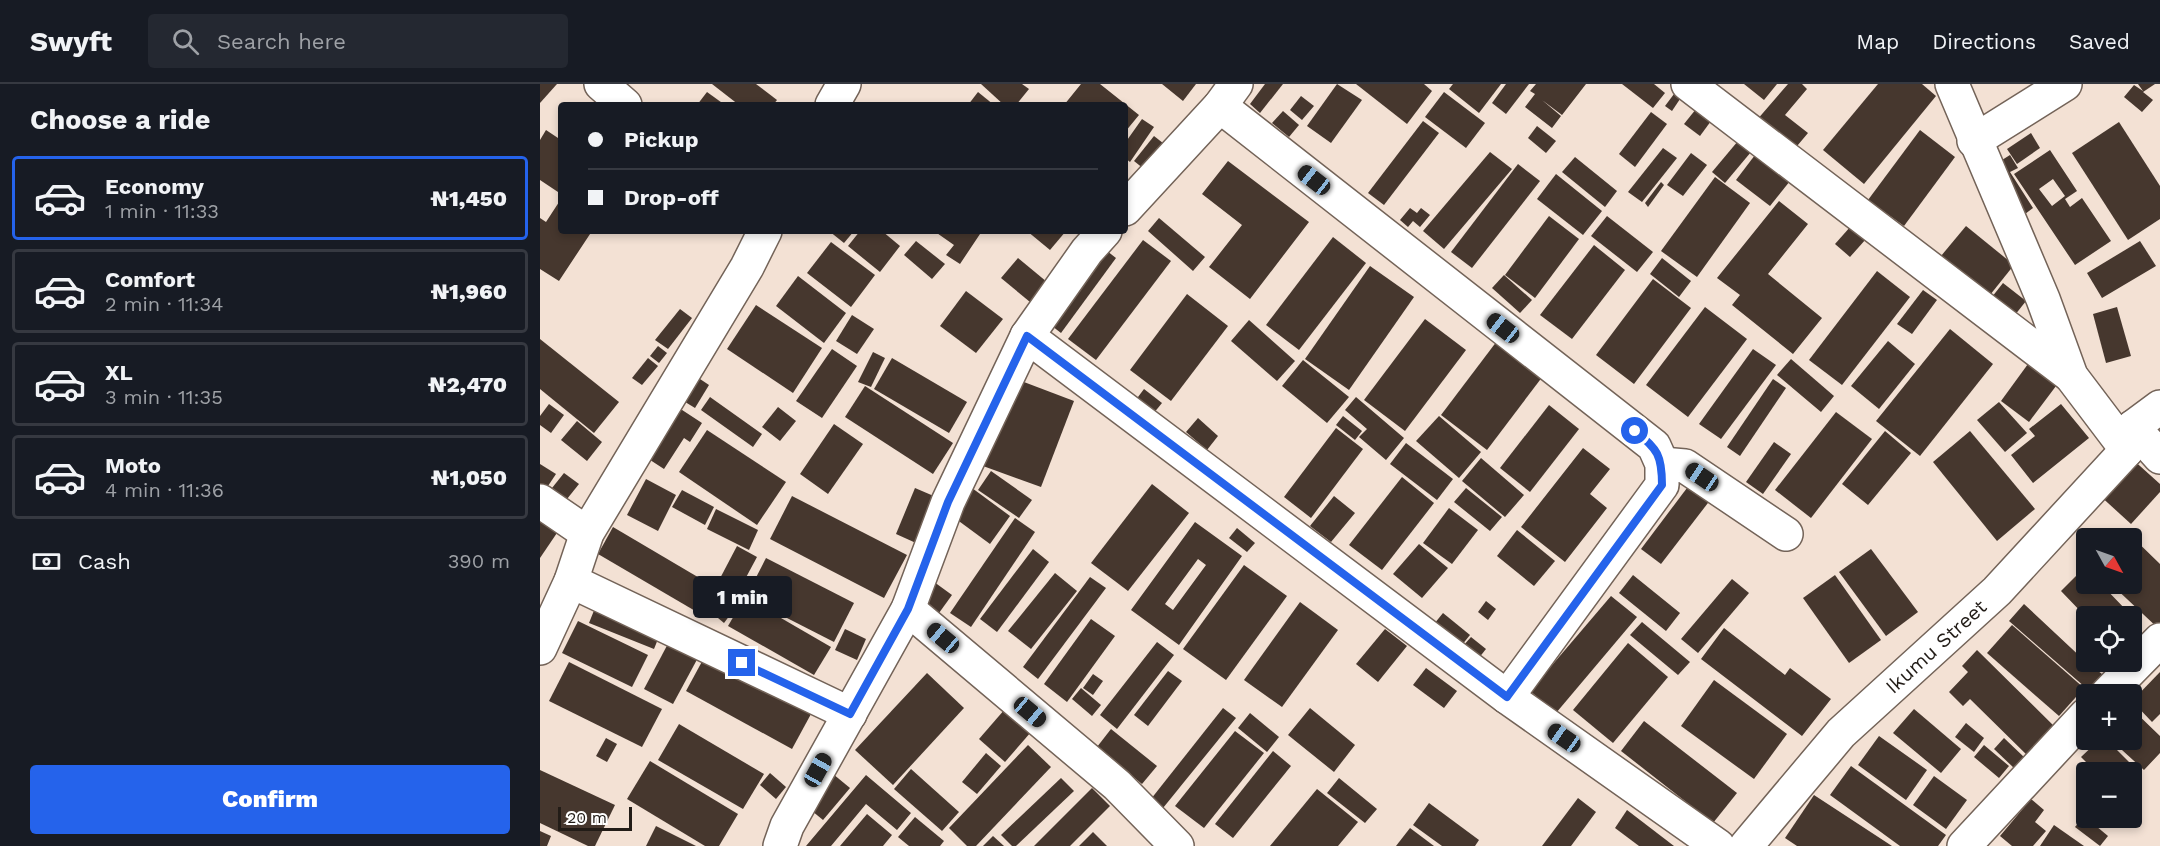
<!DOCTYPE html>
<meta charset="utf-8">
<style>
body{margin:0;font-family:"Work Sans",sans-serif;background:#242831;color:#f1f3f6;height:100vh;display:flex;flex-direction:column;font-size:22px;white-space:nowrap}
*{box-sizing:border-box;margin:0}
p{font-size:20px;color:#9ea1a6}
.icon{flex:none;width:33px;height:33px;fill:none;stroke:currentColor;stroke-width:2;stroke-linecap:round;stroke-linejoin:round}
.map{position:relative;flex:1;overflow:hidden}
.panel{display:flex;flex-direction:column;background:#171b24;width:540px}
.panel>*{flex:none}
.guide{position:absolute;left:18px;top:18px;width:570px;height:132px;border-radius:6px;box-shadow:0 3px 9px #0003;display:grid;align-content:center;height:132px;padding:0 30px;background:#171b24}
.needle{width:39px;rotate:130deg}
.fabs{position:absolute;left:1536px;top:444px;display:grid;gap:12px}
.fabs a{display:grid;place-items:center;width:66px;height:66px;border-radius:6px;background:#171b24;box-shadow:0 3px 9px #0003;font-size:30px}
.scale{position:absolute;left:18px;bottom:15px;width:74px;box-sizing:border-box;padding-left:6px;border:3px solid #221c17;border-top:0;font-size:16px;line-height:21px;white-space:nowrap;color:#221c17;-webkit-text-stroke:4px #fff;paint-order:stroke}
.end{position:absolute;width:27px;height:27px;margin:-14px;border:8px solid #2563eb;background:#fff;box-shadow:0 0 0 3px #fff}
.from{border-radius:50%}
.bubble{position:absolute;height:42px;border-radius:6px;background:#171b24;box-shadow:0 3px 9px #0003;font-size:20px;font-weight:800;line-height:42px;text-align:center}
.car{position:absolute;width:18px;height:36px;margin:-18px -9px;border-radius:8px;box-shadow:0 0 4px 2px #0007;background:linear-gradient(#222 24%,#8ab4d8 0 40%,#222 0 76%,#8ab4d8 0 86%,#222 0)}
.guide b{display:flex;align-items:center;gap:21px;height:57px;font-size:22px}
.guide b+b{border-top:2px solid #363941}
.guide i{width:15px;height:15px;background:#f1f3f6}
ul{padding:0;list-style:none}
li{display:flex;align-items:center;gap:18px;height:84px;margin:0 12px 9px;padding:0 18px;border:3px solid #363941;border-radius:6px}
li div{flex:1}
li b{display:block;font-size:22px}
li em{font-style:normal;font-weight:800}
li.active{border-color:#2563eb}
li>.icon{width:54px;height:54px;stroke-width:1.5}
h2{padding:0 30px;font-size:27px;line-height:72px}
.pay{display:flex;align-items:center;gap:15px;height:66px;padding:0 30px;font-size:22px}
.pay p{margin-inline-start:auto}
.action{display:flex;gap:12px;margin-top:auto;padding:12px 30px}
.action a{flex:1;height:69px;border-radius:6px;background:#2563eb;color:#fff;font-size:24px;font-weight:800;line-height:69px;text-align:center}
header{display:flex;align-items:center;gap:36px;box-sizing:border-box;height:84px;padding:0 30px;background:#171b24;border-bottom:2px solid #363941}
header strong{font-size:28px}
nav{display:flex;gap:33px;margin-inline-start:auto;font-size:21px}
.search{width:420px;height:54px;background:#242831;display:flex;align-items:center;gap:15px;box-sizing:border-box;padding:0 21px;border-radius:6px;color:#9ea1a6;font-size:22px}
main{display:flex;flex:1;min-height:0}
.map>svg:first-child{display:block}
</style>
<header>
<strong>Swyft</strong>
<div class="search"><svg class="icon" aria-label="search" viewBox="0 0 24 24"><circle cx="10" cy="10" r="6"/><path d="M15 15l6 6"/></svg>Search here</div>
<nav><a>Map</a><a>Directions</a><a>Saved</a></nav>
</header>
<main>
<section class="panel">
<h2>Choose a ride</h2>
<ul>
<li class="active"><svg class="icon" aria-label="car" viewBox="0 0 24 24"><path d="M5 17H2v-5l4-1 3-4h7l3 4 3 1v5h-3M9 17h6M6 11h13"/><circle cx="7" cy="17" r="2"/><circle cx="17" cy="17" r="2"/></svg><div><b>Economy</b><p>1 min · 11:33</p></div><em>₦1,450</em></li>
<li><svg class="icon" aria-label="car" viewBox="0 0 24 24"><path d="M5 17H2v-5l4-1 3-4h7l3 4 3 1v5h-3M9 17h6M6 11h13"/><circle cx="7" cy="17" r="2"/><circle cx="17" cy="17" r="2"/></svg><div><b>Comfort</b><p>2 min · 11:34</p></div><em>₦1,960</em></li>
<li><svg class="icon" aria-label="car" viewBox="0 0 24 24"><path d="M5 17H2v-5l4-1 3-4h7l3 4 3 1v5h-3M9 17h6M6 11h13"/><circle cx="7" cy="17" r="2"/><circle cx="17" cy="17" r="2"/></svg><div><b>XL</b><p>3 min · 11:35</p></div><em>₦2,470</em></li>
<li><svg class="icon" aria-label="car" viewBox="0 0 24 24"><path d="M5 17H2v-5l4-1 3-4h7l3 4 3 1v5h-3M9 17h6M6 11h13"/><circle cx="7" cy="17" r="2"/><circle cx="17" cy="17" r="2"/></svg><div><b>Moto</b><p>4 min · 11:36</p></div><em>₦1,050</em></li>
</ul>
<div class="pay"><svg class="icon" aria-label="cash" viewBox="0 0 24 24"><path d="M3 7h18v10H3z"/><circle cx="12" cy="12" r="2"/></svg>Cash<p>390 m</p></div>
<div class="action"><a>Confirm</a></div>
</section>
<div class="map">
<svg width="1620" height="762" viewBox="0 0 1620 762">
<rect width="100%" height="100%" fill="#f3e1d4"/>
<!-- building -->
<g fill="#46372e" fill-rule="evenodd">
<path d="M0,0H17L0,19Z"/>
<path d="M172,0H216L237,16L233,21H199Z"/>
<path d="M441,0H482L489,5L476,21H464Z"/>
<path d="M541,0H560L599,31L585,48V21H524Z"/>
<path d="M622,0H656L643,17Z"/>
<path d="M725,0H743L720,29L710,20Z"/>
<path d="M797,0L822,16L791,59L767,42Z"/>
<path d="M816,0H884L892,7L867,40Z"/>
<path d="M913,0H961L939,29L909,5Z"/>
<path d="M966,0H989L966,30L952,19Z"/>
<path d="M996,0H1046L1022,31L1002,16L1021,32L1012,44L985,23L995,10L990,7Z"/>
<path d="M1082,0H1114L1125,9L1113,24Z"/>
<path d="M1204,0H1237L1224,16Z"/>
<path d="M1248,0H1262L1267,5L1245,31L1268,49L1252,68L1216,37Z"/>
<path d="M1338,0H1382L1396,12L1324,100L1283,66Z"/>
<path d="M1598,0H1615L1603,8L1613,16L1602,28L1584,13L1594,1L1603,7Z"/>
<path d="M167,8L185,21H157Z"/>
<path d="M438,8L454,21H428Z"/>
<path d="M904,8L945,39L926,64L885,33Z"/>
<path d="M1134,10L1140,15L1132,27L1125,22Z"/>
<path d="M761,12L774,22L762,36L750,26Z"/>
<path d="M1156,25L1171,37L1160,52L1144,40Z"/>
<path d="M743,27L759,41L749,53L732,39Z"/>
<path d="M1111,28L1127,40L1095,83L1079,70Z"/>
<path d="M602,35L614,43L590,78L585,74V59Z"/>
<path d="M883,37L899,49L844,121L828,109Z"/>
<path d="M1579,38L1620,102V135L1588,156L1532,69Z"/>
<path d="M997,42L1016,57L1006,69L988,54Z"/>
<path d="M6,46L21,56V110L0,96V56Z"/>
<path d="M1380,46L1415,73L1364,142L1328,116Z"/>
<path d="M1491,49L1500,64L1477,80L1467,65Z"/>
<path d="M614,52L628,63L609,89L594,77Z"/>
<path d="M1198,57L1211,68L1185,99L1172,88Z"/>
<path d="M1123,64L1137,74L1102,118L1088,108Z"/>
<path d="M1510,66L1537,107L1525,115L1530,123L1542,114L1571,157L1535,181L1474,90ZM1513,95L1525,112L1512,122L1499,105Z"/>
<path d="M950,68L972,85L904,165L883,147Z"/>
<path d="M1151,69L1167,81L1143,112L1127,101Z"/>
<path d="M1215,71L1250,97L1230,122L1196,96Z"/>
<path d="M1470,71L1478,84L1470,88L1493,124L1485,130L1454,81Z"/>
<path d="M1035,73L1077,107L1065,123L1022,88Z"/>
<path d="M688,77L769,138L710,215L669,183L702,141L662,110Z"/>
<path d="M978,80L1000,97L932,184L911,168Z"/>
<path d="M1016,90L1062,127L1043,151L997,115Z"/>
<path d="M1175,93L1210,119L1157,193L1121,167Z"/>
<path d="M1121,98L1124,101L1108,123L1105,119Z"/>
<path d="M21,115V147H52L19,197L0,185V134L6,138Z"/>
<path d="M1239,117L1268,140L1228,190L1282,234L1253,270L1192,221L1200,211L1177,194Z"/>
<path d="M870,124L877,129L881,124L890,131L880,143L873,137L868,143L860,136Z"/>
<path d="M1009,132L1039,155L995,214L965,191Z"/>
<path d="M1067,132L1113,168L1097,188L1051,152Z"/>
<path d="M619,134L665,173L653,187L608,147Z"/>
<path d="M1311,142L1326,155L1310,173L1295,160Z"/>
<path d="M1426,142L1474,181L1450,211L1401,172Z"/>
<path d="M289,147H314L304,159Z"/>
<path d="M320,147H342L360,162L340,188L308,162Z"/>
<path d="M394,147H436L440,150L420,180L406,171L414,161Z"/>
<path d="M487,147H526L510,166Z"/>
<path d="M793,153L826,179L759,266L726,241Z"/>
<path d="M603,156L631,177L556,276L528,255Z"/>
<path d="M376,157L405,180L392,195L364,171Z"/>
<path d="M1600,157L1616,182L1562,214L1547,189Z"/>
<path d="M291,158L335,191L311,223L267,189Z"/>
<path d="M558,160L576,174L521,249L503,235Z"/>
<path d="M1054,161L1085,186L1032,255L1000,231Z"/>
<path d="M478,174L507,198L490,218L461,194Z"/>
<path d="M1122,174L1151,197L1139,213L1110,190Z"/>
<path d="M830,182L874,213L809,306L765,275Z"/>
<path d="M1337,187L1370,213L1302,301L1269,276Z"/>
<path d="M964,191L992,216L980,229L952,204Z"/>
<path d="M258,192L306,229L284,259L236,222Z"/>
<path d="M1113,195L1151,224L1094,300L1056,271Z"/>
<path d="M1463,199L1486,217L1471,236L1448,218Z"/>
<path d="M1383,206L1397,216L1372,250L1357,240Z"/>
<path d="M426,207L463,235L436,269L400,242Z"/>
<path d="M647,210L688,242L631,317L590,286Z"/>
<path d="M216,221L282,264L253,309L187,265Z"/>
<path d="M1165,223L1207,255L1148,333L1106,301Z"/>
<path d="M1577,223L1591,272L1566,279L1553,230Z"/>
<path d="M140,225L152,234L128,265L115,256Z"/>
<path d="M312,231L334,245L317,270L296,257Z"/>
<path d="M885,235L926,266L865,347L824,316Z"/>
<path d="M709,236L755,277L737,297L691,257Z"/>
<path d="M1410,245L1453,280L1380,372L1336,337Z"/>
<path d="M0,255L79,318L54,349L0,305Z"/>
<path d="M957,257L1003,292L947,366L901,331Z"/>
<path d="M1348,257L1375,280L1339,325L1311,302Z"/>
<path d="M118,262L127,269L119,279L110,272Z"/>
<path d="M292,265L317,282L282,334L256,317Z"/>
<path d="M1213,265L1236,281L1181,355L1159,340Z"/>
<path d="M333,268L345,274L331,303L318,298Z"/>
<path d="M1496,269L1525,290L1489,338L1461,317Z"/>
<path d="M108,274L118,282L102,301L92,294Z"/>
<path d="M352,274L427,318L409,349L334,305Z"/>
<path d="M1251,275L1294,312L1281,328L1237,291Z"/>
<path d="M763,276L809,313L787,339L742,302Z"/>
<path d="M151,289L169,301L155,324L137,313Z"/>
<path d="M476,295L534,317L501,403L443,382Z"/>
<path d="M1233,295L1246,304L1200,372L1187,363Z"/>
<path d="M325,302L413,359L393,390L305,333Z"/>
<path d="M604,305L622,319L613,330L595,317Z"/>
<path d="M170,313L222,350L213,363L161,326Z"/>
<path d="M816,313L864,354L846,376L819,353L827,345L805,326Z"/>
<path d="M1459,318L1487,349L1465,368L1437,336Z"/>
<path d="M9,320L24,331L11,349L0,341V332Z"/>
<path d="M1521,320L1549,354L1493,399L1471,371L1495,352L1489,345Z"/>
<path d="M1009,321L1039,345L990,408L960,384Z"/>
<path d="M136,322L162,339L150,358L144,354L124,385L104,372Z"/>
<path d="M238,323L256,337L240,357L222,343Z"/>
<path d="M1296,328L1332,355L1271,434L1235,406Z"/>
<path d="M803,332L822,347L815,356L796,341Z"/>
<path d="M899,332L941,368L919,394L876,357Z"/>
<path d="M658,334L678,352L667,366L646,348Z"/>
<path d="M37,337L62,358L47,377L21,356Z"/>
<path d="M294,340L323,360L288,410L260,390Z"/>
<path d="M796,344L823,365L771,434L744,413Z"/>
<path d="M167,346L246,398L217,441L139,388Z"/>
<path d="M1345,347L1371,369L1328,421L1302,400Z"/>
<path d="M1430,347L1495,425L1457,457L1393,378Z"/>
<path d="M1234,358L1251,370L1223,410L1206,398Z"/>
<path d="M866,359L913,395L897,416L850,380Z"/>
<path d="M1043,364L1070,385L1050,410L1067,424L1025,478L981,443Z"/>
<path d="M1590,373L1620,400V408L1591,440L1557,409Z"/>
<path d="M941,374L984,411L965,433L922,397Z"/>
<path d="M0,380L16,390L6,405L0,401Z"/>
<path d="M451,387L492,416L479,434L438,406Z"/>
<path d="M24,389L39,400L27,415L12,404Z"/>
<path d="M862,393L894,419L842,486L809,461Z"/>
<path d="M106,395L136,411L118,447L87,431Z"/>
<path d="M612,400L649,429L588,507L551,479Z"/>
<path d="M1150,400L1171,415L1121,480L1101,465Z"/>
<path d="M375,404L396,413L376,459L356,450Z"/>
<path d="M432,404L470,432L450,460L412,432Z"/>
<path d="M926,404L962,433L950,447L914,418Z"/>
<path d="M142,406L174,423L165,441L132,423Z"/>
<path d="M252,412L367,471L344,514L230,455Z"/>
<path d="M794,412L815,429L791,458L770,442Z"/>
<path d="M909,424L938,446L912,480L883,459Z"/>
<path d="M176,425L218,446L209,466L167,445Z"/>
<path d="M0,428L21,443L0,474Z"/>
<path d="M475,434L495,448L431,543L410,529Z"/>
<path d="M655,438L702,472L639,561L591,526ZM658,475L666,481L633,526L625,520Z"/>
<path d="M73,443L173,502L157,528L58,470Z"/>
<path d="M697,444L715,459L707,468L689,454Z"/>
<path d="M1583,444L1620,480V546L1571,500H1592V454H1573Z"/>
<path d="M977,446L1015,477L994,502L957,472Z"/>
<path d="M879,460L908,484L882,514L853,490Z"/>
<path d="M197,462L217,473L196,512L176,502Z"/>
<path d="M493,465L509,478L457,548L440,535Z"/>
<path d="M1331,465L1378,528L1346,552L1299,488Z"/>
<path d="M226,474L314,519L294,558L206,513Z"/>
<path d="M704,481L747,512L686,596L643,565Z"/>
<path d="M1546,482V500H1561L1589,529L1586,532H1545L1521,507Z"/>
<path d="M515,489L537,507L491,565L468,547Z"/>
<path d="M1093,491L1140,529L1126,547L1079,509Z"/>
<path d="M1295,491L1341,556L1309,579L1263,514Z"/>
<path d="M550,493L566,504L498,595L483,583Z"/>
<path d="M390,495L412,511L399,529L377,512Z"/>
<path d="M1192,495L1209,509L1158,569L1141,555Z"/>
<path d="M1071,512L1097,533L1016,629L990,607Z"/>
<path d="M205,513L291,563L274,591L188,542Z"/>
<path d="M946,517L956,525L948,536L938,528Z"/>
<path d="M760,518L798,546L742,623L704,596Z"/>
<path d="M190,519L196,523L184,539L178,534Z"/>
<path d="M1484,520L1546,578L1574,599L1553,610L1469,537Z"/>
<path d="M55,524L120,550L114,565L49,539Z"/>
<path d="M903,529L930,551L917,567L890,545Z"/>
<path d="M551,535L575,552L527,618L504,600Z"/>
<path d="M38,537L108,571L92,603L22,569Z"/>
<path d="M1102,538L1150,578L1138,591L1090,551Z"/>
<path d="M1472,541L1544,604L1519,632L1447,569Z"/>
<path d="M1184,544L1245,591L1250,584L1291,615L1262,652L1161,575Z"/>
<path d="M305,545L326,555L317,576L295,566Z"/>
<path d="M845,545L867,562L838,598L816,580Z"/>
<path d="M931,553L946,565L938,575L923,562Z"/>
<path d="M131,554L160,570L133,620L104,605Z"/>
<path d="M617,558L634,571L577,645L560,631Z"/>
<path d="M1088,559L1128,593L1073,659L1033,626Z"/>
<path d="M1437,566L1520,648L1492,676L1430,615L1423,622L1409,608L1428,588L1422,582Z"/>
<path d="M165,572L271,630L252,665L146,607Z"/>
<path d="M29,578L122,625L102,663L9,617Z"/>
<path d="M886,584L917,607L904,624L873,601Z"/>
<path d="M628,587L642,597L608,642L594,631Z"/>
<path d="M1620,588V630L1612,638L1592,617Z"/>
<path d="M387,589L424,624L353,701L315,666Z"/>
<path d="M553,590L563,597L553,611L543,604Z"/>
<path d="M1174,596L1247,650L1214,695L1141,642Z"/>
<path d="M541,604L561,621L552,632L532,615Z"/>
<path d="M683,624L696,634L623,724L611,715Z"/>
<path d="M770,624L815,661L794,688L748,651Z"/>
<path d="M465,625L491,648L465,678L439,655Z"/>
<path d="M1374,625L1421,665L1401,689L1353,649Z"/>
<path d="M1592,625L1620,652V669L1604,686L1571,656H1592Z"/>
<path d="M710,629L739,653L727,668L698,644Z"/>
<path d="M1104,637L1197,709L1173,739L1081,667Z"/>
<path d="M1426,639L1444,654L1434,668L1415,653Z"/>
<path d="M139,640L224,690L203,725L118,676Z"/>
<path d="M571,645L617,682L602,700L557,663Z"/>
<path d="M695,647L724,669L664,744L635,722Z"/>
<path d="M1339,652L1387,686L1366,716L1318,681Z"/>
<path d="M66,654L77,660L67,678L56,672Z"/>
<path d="M1464,654L1485,674L1475,685L1454,665Z"/>
<path d="M1559,656H1567L1595,684L1591,688H1556L1541,673Z"/>
<path d="M488,661L511,683L436,762H427L409,744Z"/>
<path d="M1444,661L1469,682L1459,694L1434,673Z"/>
<path d="M733,667L751,682L693,754L675,740Z"/>
<path d="M446,669L461,682L437,710L422,698Z"/>
<path d="M110,677L198,730L179,762H165L87,715Z"/>
<path d="M1311,682L1406,751L1398,762H1360L1290,711Z"/>
<path d="M371,685L419,728L402,747L354,705Z"/>
<path d="M0,686L75,721L55,762H48L0,739Z"/>
<path d="M230,689L246,703L236,715L220,701Z"/>
<path d="M293,690L310,704L283,736L266,722Z"/>
<path d="M326,691L371,729L357,746L326,720L291,762H266Z"/>
<path d="M1394,692L1427,716L1406,745L1373,721Z"/>
<path d="M521,694L534,707L476,762H472L461,751Z"/>
<path d="M799,694L837,725L825,739L787,709Z"/>
<path d="M552,704L570,722L530,762H494Z"/>
<path d="M777,705L818,738L798,762H730Z"/>
<path d="M1274,711L1352,762H1257L1245,754Z"/>
<path d="M1038,714L1056,728L1031,762H1002Z"/>
<path d="M1491,715L1504,726L1495,738L1506,747L1493,762H1472L1460,752Z"/>
<path d="M889,719L939,756L935,762H902L873,741Z"/>
<path d="M1087,726L1134,762H1099L1075,744Z"/>
<path d="M327,730L352,751L343,762H300Z"/>
<path d="M1544,732L1568,752L1560,762L1535,743Z"/>
<path d="M375,733L404,757L400,762H369L358,753Z"/>
<path d="M1514,741L1544,762H1500Z"/>
<path d="M116,742L156,762H106Z"/>
<path d="M870,744L894,762H856Z"/>
<path d="M0,747L11,752L7,762H0Z"/>
<path d="M553,748L567,762H539Z"/>
<path d="M453,752L464,762H443Z"/>
</g>
<g fill="none" stroke-linecap="round" stroke-linejoin="round">
<defs>
<g id="minor">
<path d="M61,0L85,21"/>
<path d="M1148,0L1531,292"/>
<path d="M1412,0L1503,215L1531,292L1587,366"/>
<path d="M292,21L304,0"/>
<path d="M680,22L1114,362L1122,380V401L967,613"/>
<path d="M1434,57L1525,0"/>
<path d="M585,125L680,22L696,0"/>
<path d="M487,252L967,613L1178,762"/>
<path d="M1593,343L1620,373"/>
<path d="M1122,380L1145,382L1246,450"/>
<path d="M0,417L47,449"/>
<path d="M31,497L310,630"/>
<path d="M368,525L577,701L637,762"/>
<path d="M0,564L31,497L47,449L207,183L225,147"/>
<path d="M1567,610L1620,556"/>
<path d="M240,762L247,742L368,525L408,418L487,252L547,167L565,147"/>
<path id="s1" d="M1206,762L1301,649L1457,507L1587,366L1593,343L1620,323"/>
<path d="M1424,762L1546,631"/>
</g>
</defs>
<!-- minor casing -->
<use href="#minor" stroke="#736358" stroke-width="36"/>
<!-- minor -->
<use href="#minor" stroke="#fff" stroke-width="33"/>
</g>
<g fill="none" stroke-linecap="round" stroke-linejoin="round">
<!-- route -->
<path stroke="#2563eb" stroke-width="8" d="M202,579L310,630L368,525L408,418L487,252L967,613L1122,401C1122,372 1118,365 1095,347"/>
</g>
<g text-anchor="middle" stroke-width="6" stroke-linejoin="round" paint-order="stroke">
<!-- street labels -->
<g font-size="20" fill="#221c17" stroke="#fff">
<text dy="7" stroke="none"><textPath href="#s1" startOffset="276">Ikumu Street</textPath></text>
</g>
</g>
</svg>
<div class="fabs">
<a><svg class="needle" viewBox="-14 -14 28 28"><path d="M0-13l5 13h-10z" fill="#e53935"/><path d="M0 13l5-13h-10z" fill="#9ea1a6"/></svg></a>
<a><svg class="icon" aria-label="locate" viewBox="0 0 24 24"><circle cx="12" cy="12" r="6"/><path d="M12 2v4M12 18v4M2 12h4M18 12h4"/></svg></a>
<a>+</a>
<a>−</a>
</div>
<div class="scale">20 m</div>
<i class="end from" style="left:1095px;top:347px"></i>
<i class="end" style="left:202px;top:579px"></i>
<div class="bubble" style="left:153px;top:492px;width:99px">1 min</div>
<i class="car" style="left:774px;top:96px;rotate:308deg"></i>
<i class="car" style="left:963px;top:244px;rotate:308deg"></i>
<i class="car" style="left:1162px;top:393px;rotate:304deg"></i>
<i class="car" style="left:403px;top:554px;rotate:310deg"></i>
<i class="car" style="left:490px;top:628px;rotate:130deg"></i>
<i class="car" style="left:1024px;top:654px;rotate:305deg"></i>
<i class="car" style="left:278px;top:686px;rotate:29deg"></i>
<div class="guide">
<b><i class="from"></i>Pickup</b>
<b><i></i>Drop-off</b>
</div>
</div>
</main>
